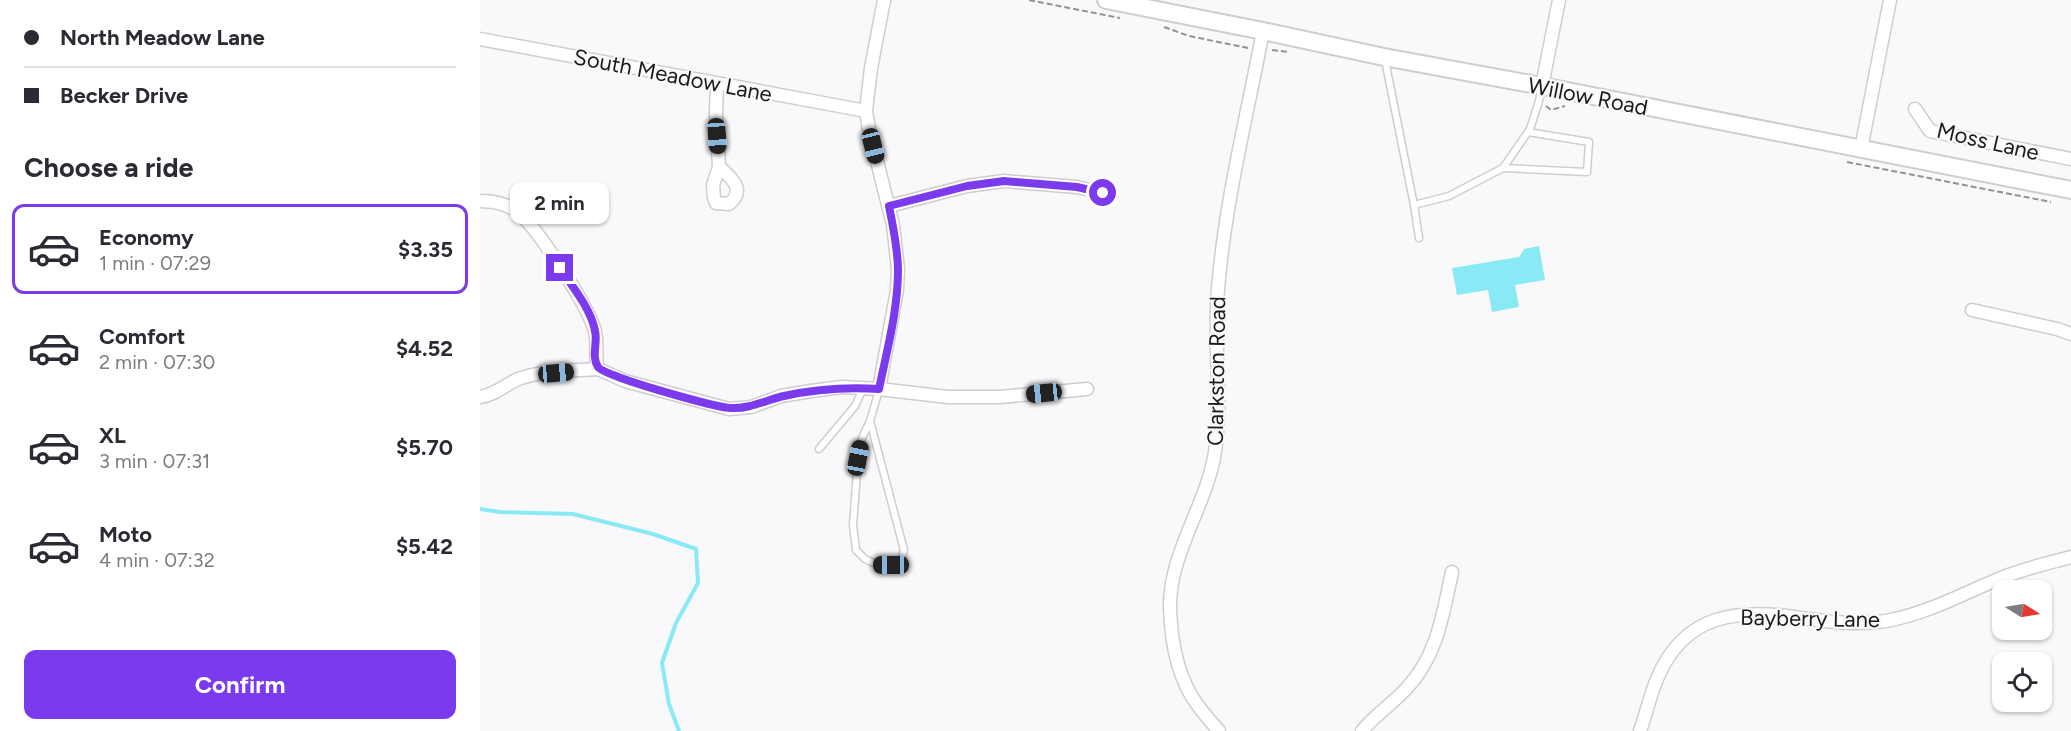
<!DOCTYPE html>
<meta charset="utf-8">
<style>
body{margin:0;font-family:Figtree,sans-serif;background:#f2f2f3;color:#2b2b33;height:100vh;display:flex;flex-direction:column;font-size:22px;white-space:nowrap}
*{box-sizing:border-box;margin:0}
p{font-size:20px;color:#7c7c81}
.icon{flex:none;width:33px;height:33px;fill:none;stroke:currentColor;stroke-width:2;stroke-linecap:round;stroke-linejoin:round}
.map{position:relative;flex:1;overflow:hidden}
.side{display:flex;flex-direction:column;background:#fff;width:480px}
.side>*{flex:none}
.guide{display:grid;align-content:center;height:132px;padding:0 24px;background:#fff}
.needle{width:39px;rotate:101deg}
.buttons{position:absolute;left:1512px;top:580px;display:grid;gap:12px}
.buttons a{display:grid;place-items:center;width:60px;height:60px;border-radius:12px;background:#fff;box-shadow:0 2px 4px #0004;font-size:30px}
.end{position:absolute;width:27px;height:27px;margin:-14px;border:8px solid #7c3aed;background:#fff;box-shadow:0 0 0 3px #fff}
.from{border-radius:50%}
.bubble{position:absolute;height:42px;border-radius:12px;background:#fff;box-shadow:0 2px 4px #0004;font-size:20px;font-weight:700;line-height:42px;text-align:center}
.car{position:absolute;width:18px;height:36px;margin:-18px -9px;border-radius:8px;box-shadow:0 0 4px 2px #0007;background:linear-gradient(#222 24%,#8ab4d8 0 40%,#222 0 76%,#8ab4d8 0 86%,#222 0)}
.guide b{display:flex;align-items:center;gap:21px;height:57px;font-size:22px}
.guide b+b{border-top:2px solid #e1e1e2}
.guide i{width:15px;height:15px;background:#2b2b33}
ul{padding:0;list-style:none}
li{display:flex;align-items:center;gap:18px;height:90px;margin:0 12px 9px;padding:0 12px;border:3px solid transparent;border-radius:12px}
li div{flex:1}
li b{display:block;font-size:22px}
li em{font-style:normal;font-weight:700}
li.active{border-color:#7c3aed}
li>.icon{width:54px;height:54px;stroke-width:1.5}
h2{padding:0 24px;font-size:27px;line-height:72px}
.button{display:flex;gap:12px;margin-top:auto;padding:12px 24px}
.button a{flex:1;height:69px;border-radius:12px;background:#7c3aed;color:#fff;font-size:24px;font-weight:700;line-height:69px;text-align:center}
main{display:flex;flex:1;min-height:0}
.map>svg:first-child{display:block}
</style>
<main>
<section class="side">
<div class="guide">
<b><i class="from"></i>North Meadow Lane</b>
<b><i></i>Becker Drive</b>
</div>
<h2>Choose a ride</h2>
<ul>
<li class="active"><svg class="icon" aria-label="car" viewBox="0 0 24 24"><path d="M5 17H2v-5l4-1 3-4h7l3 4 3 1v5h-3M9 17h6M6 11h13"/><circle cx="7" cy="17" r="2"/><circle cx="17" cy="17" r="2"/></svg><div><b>Economy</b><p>1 min · 07:29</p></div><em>$3.35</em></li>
<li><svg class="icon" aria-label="car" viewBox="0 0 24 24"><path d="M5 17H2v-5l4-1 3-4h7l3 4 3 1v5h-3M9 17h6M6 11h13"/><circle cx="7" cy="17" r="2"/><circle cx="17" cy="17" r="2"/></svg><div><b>Comfort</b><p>2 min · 07:30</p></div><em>$4.52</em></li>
<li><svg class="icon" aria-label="car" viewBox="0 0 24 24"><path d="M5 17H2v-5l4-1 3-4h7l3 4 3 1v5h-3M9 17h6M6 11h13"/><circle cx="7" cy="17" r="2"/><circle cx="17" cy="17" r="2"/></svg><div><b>XL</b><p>3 min · 07:31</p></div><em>$5.70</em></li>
<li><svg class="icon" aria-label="car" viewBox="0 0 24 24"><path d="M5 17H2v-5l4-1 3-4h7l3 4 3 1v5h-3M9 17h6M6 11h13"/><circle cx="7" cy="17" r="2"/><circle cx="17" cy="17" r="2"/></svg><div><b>Moto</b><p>4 min · 07:32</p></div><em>$5.42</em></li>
</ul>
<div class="button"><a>Confirm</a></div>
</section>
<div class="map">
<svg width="1591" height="731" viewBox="0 0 1591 731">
<rect width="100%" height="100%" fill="#f9f9fc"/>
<!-- water -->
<path fill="#89eaf6" d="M1059,246L1065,280L1035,285L1039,307L1012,312L1008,290L977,295L972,268L1039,257L1044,249Z"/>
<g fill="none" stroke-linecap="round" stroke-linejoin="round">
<!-- stream -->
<path stroke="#89eaf6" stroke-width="4" d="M0,509L20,512L93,514L173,534L216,549L218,583L196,623L182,663L189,704L199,731"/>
<defs>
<g id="service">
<path d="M905,60L934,205L939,238"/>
<path d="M1023,168L1107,172L1109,142L1048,132"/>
<path d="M934,205L969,196L1023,168L1050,129L1059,101L1062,87"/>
<path d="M390,421L424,550L421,560L411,565H398L385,559L376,550L373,525L378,458L382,438L390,421L399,390"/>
<path d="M339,449L375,406L383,389"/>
</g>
<g id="minor">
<path d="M0,39L386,111"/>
<path d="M237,84L236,113L239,167L233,185L234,198L236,203L249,204C266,190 252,178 239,167"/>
<path d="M1062,86L1079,0"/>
<path d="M1435,109L1450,131L1591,159"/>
<path d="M1381,149L1410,0"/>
<path d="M0,201C13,201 24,203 35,210C56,224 106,304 114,328C119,341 114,356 118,369L145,381L249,409L271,407L301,396L331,391L362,387L399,389L468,397H520L607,389"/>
<path d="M409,206L487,186L524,181L597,187L623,193"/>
<path d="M1492,310L1577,329L1591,334"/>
<path d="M399,389L417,290L418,269L413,225L389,129L386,111L391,68L404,0"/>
<path d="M0,397C15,395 25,385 38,379C63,370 92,371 118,369"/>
<path d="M739,731C732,723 725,715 719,707C698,680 691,641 690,608C689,553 727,505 735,452C743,399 733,343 738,289C745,202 767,116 783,31"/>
<path d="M882,731C895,715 912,704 926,689C957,657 963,614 972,572"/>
<path d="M1160,731C1166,714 1170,696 1177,679C1204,613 1259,608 1321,618C1351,622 1381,626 1411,620C1451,612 1488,591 1526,576C1547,568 1569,563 1591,557"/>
</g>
<path id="tertiary" d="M626,0L783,31L904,57L1062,86L1591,190"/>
</defs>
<!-- service casing -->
<use href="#service" stroke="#ceced1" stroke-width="9"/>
<!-- minor casing -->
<use href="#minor" stroke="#ceced1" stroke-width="15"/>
<!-- tertiary casing -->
<use href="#tertiary" stroke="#ceced1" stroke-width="20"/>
<!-- path -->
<g stroke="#929294" stroke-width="2" stroke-dasharray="6 3" stroke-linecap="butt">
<path d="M549,0L640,18"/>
<path d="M684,27L709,36L768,48"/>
<path d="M792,50L810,52"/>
<path d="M1066,106L1071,110L1085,106"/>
<path d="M1367,162L1571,202"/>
</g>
<!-- service -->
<use href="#service" stroke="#fff" stroke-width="6"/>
<!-- minor -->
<use href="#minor" stroke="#fff" stroke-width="12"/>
<!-- tertiary -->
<use href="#tertiary" stroke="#fff" stroke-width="16"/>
</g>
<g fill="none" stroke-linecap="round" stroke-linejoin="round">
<!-- route -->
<path stroke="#7c3aed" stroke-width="8" d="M80,268C92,286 111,309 115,331C118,343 111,356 118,367C123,376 237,408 251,408C270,409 286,400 304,396C336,389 367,387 399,389C407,350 418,310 418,270C418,249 413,227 409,206L487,186L524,181L597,187L623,193"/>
</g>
<g text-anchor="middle" stroke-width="4.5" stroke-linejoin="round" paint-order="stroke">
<!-- street labels -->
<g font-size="22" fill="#1a1a1b" stroke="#f9f9fc">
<text transform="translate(193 75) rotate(11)" y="8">South Meadow Lane</text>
<text transform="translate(1108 96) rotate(11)" y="8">Willow Road</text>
<text transform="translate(1508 141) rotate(13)" y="8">Moss Lane</text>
<text transform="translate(736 371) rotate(-89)" y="8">Clarkston Road</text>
<text transform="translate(1330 618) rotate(1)" y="8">Bayberry Lane</text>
</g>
</g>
</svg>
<div class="buttons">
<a><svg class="needle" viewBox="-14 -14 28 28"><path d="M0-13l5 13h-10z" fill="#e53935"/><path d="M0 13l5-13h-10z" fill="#7c7c81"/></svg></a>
<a><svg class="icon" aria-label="locate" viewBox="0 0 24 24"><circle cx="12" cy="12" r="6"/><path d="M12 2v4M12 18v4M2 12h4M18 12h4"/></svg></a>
</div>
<i class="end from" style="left:623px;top:193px"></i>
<i class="end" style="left:80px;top:268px"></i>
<div class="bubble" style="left:30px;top:182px;width:99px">2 min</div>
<i class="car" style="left:237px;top:136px;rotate:176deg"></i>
<i class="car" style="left:393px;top:146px;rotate:166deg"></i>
<i class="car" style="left:76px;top:373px;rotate:85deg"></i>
<i class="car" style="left:564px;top:393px;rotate:264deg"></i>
<i class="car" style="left:378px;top:458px;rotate:11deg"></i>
<i class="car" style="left:411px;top:565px;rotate:270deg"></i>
</div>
</main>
